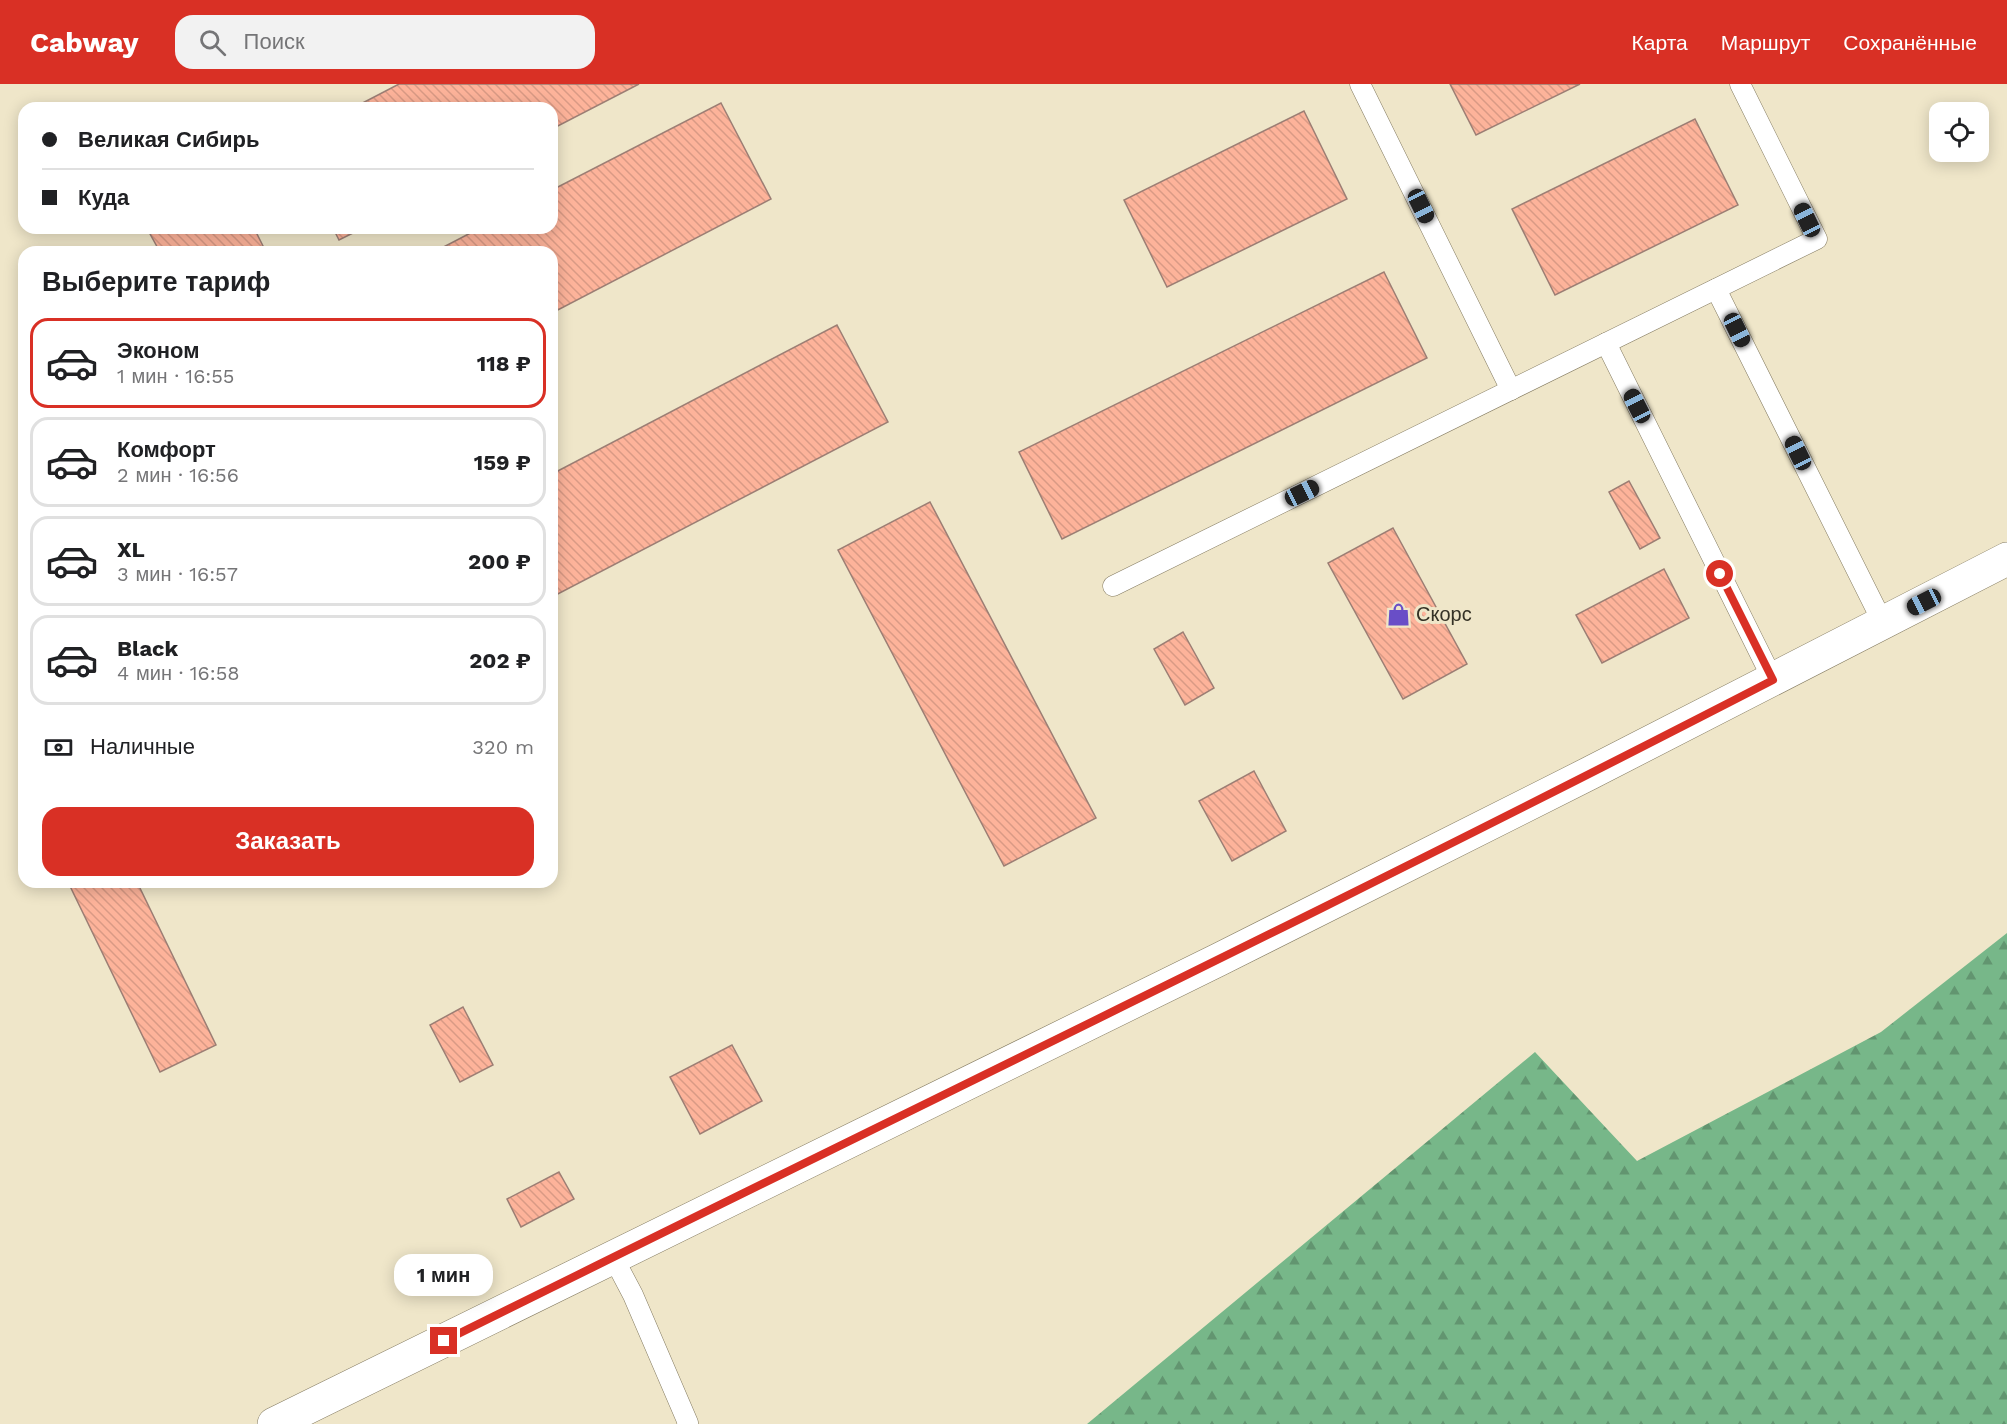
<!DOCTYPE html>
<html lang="ru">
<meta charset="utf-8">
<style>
body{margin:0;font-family:"Work Sans",sans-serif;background:#f2f2f2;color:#202124;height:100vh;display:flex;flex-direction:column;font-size:22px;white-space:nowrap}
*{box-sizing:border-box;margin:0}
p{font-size:20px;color:#757577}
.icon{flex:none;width:33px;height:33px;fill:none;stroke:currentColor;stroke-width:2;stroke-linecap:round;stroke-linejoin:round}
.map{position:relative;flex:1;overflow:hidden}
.sheet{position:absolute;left:18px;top:162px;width:540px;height:642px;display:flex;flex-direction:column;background:#fff;border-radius:18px;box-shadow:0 3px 15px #0003}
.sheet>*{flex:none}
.banner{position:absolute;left:18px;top:18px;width:540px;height:132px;border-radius:18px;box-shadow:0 3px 15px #0003;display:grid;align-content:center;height:132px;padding:0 24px;background:#fff}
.tools{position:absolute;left:1929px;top:18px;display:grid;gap:12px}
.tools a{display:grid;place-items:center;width:60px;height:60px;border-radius:12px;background:#fff;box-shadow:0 3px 15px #0003;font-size:30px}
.end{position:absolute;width:27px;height:27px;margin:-14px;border:8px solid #d93025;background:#fff;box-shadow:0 0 0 3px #fff}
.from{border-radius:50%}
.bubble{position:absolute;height:42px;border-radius:18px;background:#fff;box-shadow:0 3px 15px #0003;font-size:20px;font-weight:700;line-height:42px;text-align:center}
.car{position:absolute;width:18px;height:36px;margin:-18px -9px;border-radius:8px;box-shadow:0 0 4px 2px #0007;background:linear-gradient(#222 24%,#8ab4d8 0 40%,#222 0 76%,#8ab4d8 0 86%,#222 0)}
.banner b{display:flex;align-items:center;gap:21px;height:57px;font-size:22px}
.banner b+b{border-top:2px solid #e0e0e0}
.banner i{width:15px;height:15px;background:#202124}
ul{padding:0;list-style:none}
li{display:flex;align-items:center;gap:18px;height:90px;margin:0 12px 9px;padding:0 12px;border:3px solid #e0e0e0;border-radius:18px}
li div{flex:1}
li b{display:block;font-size:22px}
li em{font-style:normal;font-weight:700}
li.current{border-color:#d93025}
li>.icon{width:54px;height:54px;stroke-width:1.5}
h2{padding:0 24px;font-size:27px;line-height:72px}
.pay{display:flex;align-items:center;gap:15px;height:66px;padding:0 24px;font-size:22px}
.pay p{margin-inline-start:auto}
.action{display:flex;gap:12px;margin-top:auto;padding:12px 24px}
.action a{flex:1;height:69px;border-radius:18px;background:#d93025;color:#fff;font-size:24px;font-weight:700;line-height:69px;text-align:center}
header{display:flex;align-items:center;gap:36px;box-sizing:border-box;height:84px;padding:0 30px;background:#d93025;color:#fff}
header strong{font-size:28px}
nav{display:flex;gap:33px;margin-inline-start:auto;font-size:21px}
.search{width:420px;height:54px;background:#f2f2f2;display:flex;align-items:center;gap:15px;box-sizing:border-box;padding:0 21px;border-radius:18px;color:#757577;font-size:22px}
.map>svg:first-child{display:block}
</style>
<header>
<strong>Cabway</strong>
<div class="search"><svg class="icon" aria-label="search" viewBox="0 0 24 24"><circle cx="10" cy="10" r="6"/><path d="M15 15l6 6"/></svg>Поиск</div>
<nav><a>Карта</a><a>Маршрут</a><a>Сохранённые</a></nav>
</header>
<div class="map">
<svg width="2007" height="1340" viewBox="0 0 2007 1340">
<defs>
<pattern id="forest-firs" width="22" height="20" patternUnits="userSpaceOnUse" patternTransform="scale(1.5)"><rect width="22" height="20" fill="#77b789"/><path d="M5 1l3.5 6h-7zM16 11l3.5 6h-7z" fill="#629570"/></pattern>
<pattern id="building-back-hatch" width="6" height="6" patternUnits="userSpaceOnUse" patternTransform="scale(1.5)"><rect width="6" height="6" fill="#fdb39a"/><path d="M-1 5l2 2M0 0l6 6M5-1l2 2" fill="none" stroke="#d99a85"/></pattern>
</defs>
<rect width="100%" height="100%" fill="#efe6c9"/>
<!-- forest -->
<path fill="url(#forest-firs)" d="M2007,849V1340H1087L1535,968L1637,1077L1881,948Z"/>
<!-- building -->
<g fill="url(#building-back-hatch)" stroke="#9c7e74" stroke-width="1.5">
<path d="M399,0H639L552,45V24H353Z"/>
<path d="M1450,0H1580L1476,51Z"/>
<path d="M721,19L771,115L552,229V168H434L480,144H552V106Z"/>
<path d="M1304,27L1347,115L1167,203L1124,116Z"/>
<path d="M1695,35L1738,121L1555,211L1512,125Z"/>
<path d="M157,144H254L266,168H160L149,148Z"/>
<path d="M333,144H363L339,156Z"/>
<path d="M1384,188L1427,274L1062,455L1019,368Z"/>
<path d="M837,241L888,338L552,513V390Z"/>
<path d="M1629,397L1660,454L1640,465L1609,408Z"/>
<path d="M930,418L1096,734L1004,782L838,466Z"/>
<path d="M1393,444L1467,580L1403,615L1328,479Z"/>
<path d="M1664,485L1689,534L1602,579L1576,531Z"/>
<path d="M1183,548L1214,604L1185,621L1154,565Z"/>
<path d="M1254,687L1286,747L1232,777L1199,717Z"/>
<path d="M68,798H137L216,961L160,988Z"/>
<path d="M463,923L493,981L460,998L430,941Z"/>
<path d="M732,961L762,1017L700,1050L670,993Z"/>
<path d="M559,1088L574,1115L521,1143L507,1115Z"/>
</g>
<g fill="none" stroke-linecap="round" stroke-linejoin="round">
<defs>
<g id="service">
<path d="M1360,0L1511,306"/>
<path d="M1716,205L1883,539"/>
<path d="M1606,259L1773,596"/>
<path d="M1113,502L1817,155L1740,0"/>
<path d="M613,1173L633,1211L688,1339L687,1340"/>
</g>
<path id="minor" d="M274,1340L1218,876L1590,689L2007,475"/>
</defs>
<!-- service casing -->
<use href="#service" stroke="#847b61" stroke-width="21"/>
<!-- minor casing -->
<use href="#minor" stroke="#847b61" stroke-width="34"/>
<!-- service -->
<use href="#service" stroke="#fff" stroke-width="20"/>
<!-- minor -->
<use href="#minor" stroke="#fff" stroke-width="33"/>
</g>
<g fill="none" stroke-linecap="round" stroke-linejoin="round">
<!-- route -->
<path stroke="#d93025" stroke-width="8" d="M444,1257C887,1037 1333,823 1773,596L1720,490"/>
</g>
<!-- icons -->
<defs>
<symbol id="shop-bare" viewBox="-9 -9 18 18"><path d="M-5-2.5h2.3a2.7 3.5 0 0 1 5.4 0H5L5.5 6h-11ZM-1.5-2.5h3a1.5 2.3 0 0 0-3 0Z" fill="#694ec7" stroke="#efe6c9" stroke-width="2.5" paint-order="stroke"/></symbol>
</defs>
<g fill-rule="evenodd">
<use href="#shop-bare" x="1382" y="514" width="33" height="33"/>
</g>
<g text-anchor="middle" stroke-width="6" stroke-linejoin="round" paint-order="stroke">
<!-- poi labels -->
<g font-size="20" fill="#353226" stroke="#efe6c9" text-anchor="start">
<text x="1416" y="537">Скорс</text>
</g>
</g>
</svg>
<div class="tools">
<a><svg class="icon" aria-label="locate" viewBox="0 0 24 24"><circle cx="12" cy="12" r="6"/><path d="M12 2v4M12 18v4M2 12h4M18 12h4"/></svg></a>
</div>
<i class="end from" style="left:1720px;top:490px"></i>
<i class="end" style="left:444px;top:1257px"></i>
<div class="bubble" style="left:394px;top:1170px;width:99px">1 мин</div>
<i class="car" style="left:1421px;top:122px;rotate:154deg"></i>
<i class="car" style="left:1807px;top:136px;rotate:334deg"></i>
<i class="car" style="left:1737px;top:246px;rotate:154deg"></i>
<i class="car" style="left:1637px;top:322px;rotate:333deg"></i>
<i class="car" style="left:1798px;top:369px;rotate:334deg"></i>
<i class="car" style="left:1302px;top:409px;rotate:64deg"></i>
<i class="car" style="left:1924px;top:518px;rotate:243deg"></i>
<div class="banner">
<b><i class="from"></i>Великая Сибирь</b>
<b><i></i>Куда</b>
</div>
<section class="sheet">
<h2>Выберите тариф</h2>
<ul>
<li class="current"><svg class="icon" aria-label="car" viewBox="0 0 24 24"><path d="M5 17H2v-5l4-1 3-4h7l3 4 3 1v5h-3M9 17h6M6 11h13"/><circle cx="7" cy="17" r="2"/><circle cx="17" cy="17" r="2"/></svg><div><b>Эконом</b><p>1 мин · 16:55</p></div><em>118 ₽</em></li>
<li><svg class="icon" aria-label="car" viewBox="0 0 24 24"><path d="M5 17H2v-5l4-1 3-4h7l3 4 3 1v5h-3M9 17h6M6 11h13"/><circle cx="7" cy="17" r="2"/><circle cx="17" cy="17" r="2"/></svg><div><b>Комфорт</b><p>2 мин · 16:56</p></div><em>159 ₽</em></li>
<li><svg class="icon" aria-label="car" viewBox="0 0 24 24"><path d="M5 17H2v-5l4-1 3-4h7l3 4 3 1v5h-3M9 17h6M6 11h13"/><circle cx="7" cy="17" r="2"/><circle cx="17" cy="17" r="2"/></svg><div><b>XL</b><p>3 мин · 16:57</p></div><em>200 ₽</em></li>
<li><svg class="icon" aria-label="car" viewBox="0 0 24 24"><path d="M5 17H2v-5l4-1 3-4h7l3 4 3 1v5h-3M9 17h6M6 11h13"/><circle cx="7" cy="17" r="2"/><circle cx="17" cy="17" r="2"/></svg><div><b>Black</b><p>4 мин · 16:58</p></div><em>202 ₽</em></li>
</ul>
<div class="pay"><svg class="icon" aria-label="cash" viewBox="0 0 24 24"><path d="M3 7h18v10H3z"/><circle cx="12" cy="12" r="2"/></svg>Наличные<p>320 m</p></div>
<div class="action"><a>Заказать</a></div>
</section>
</div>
